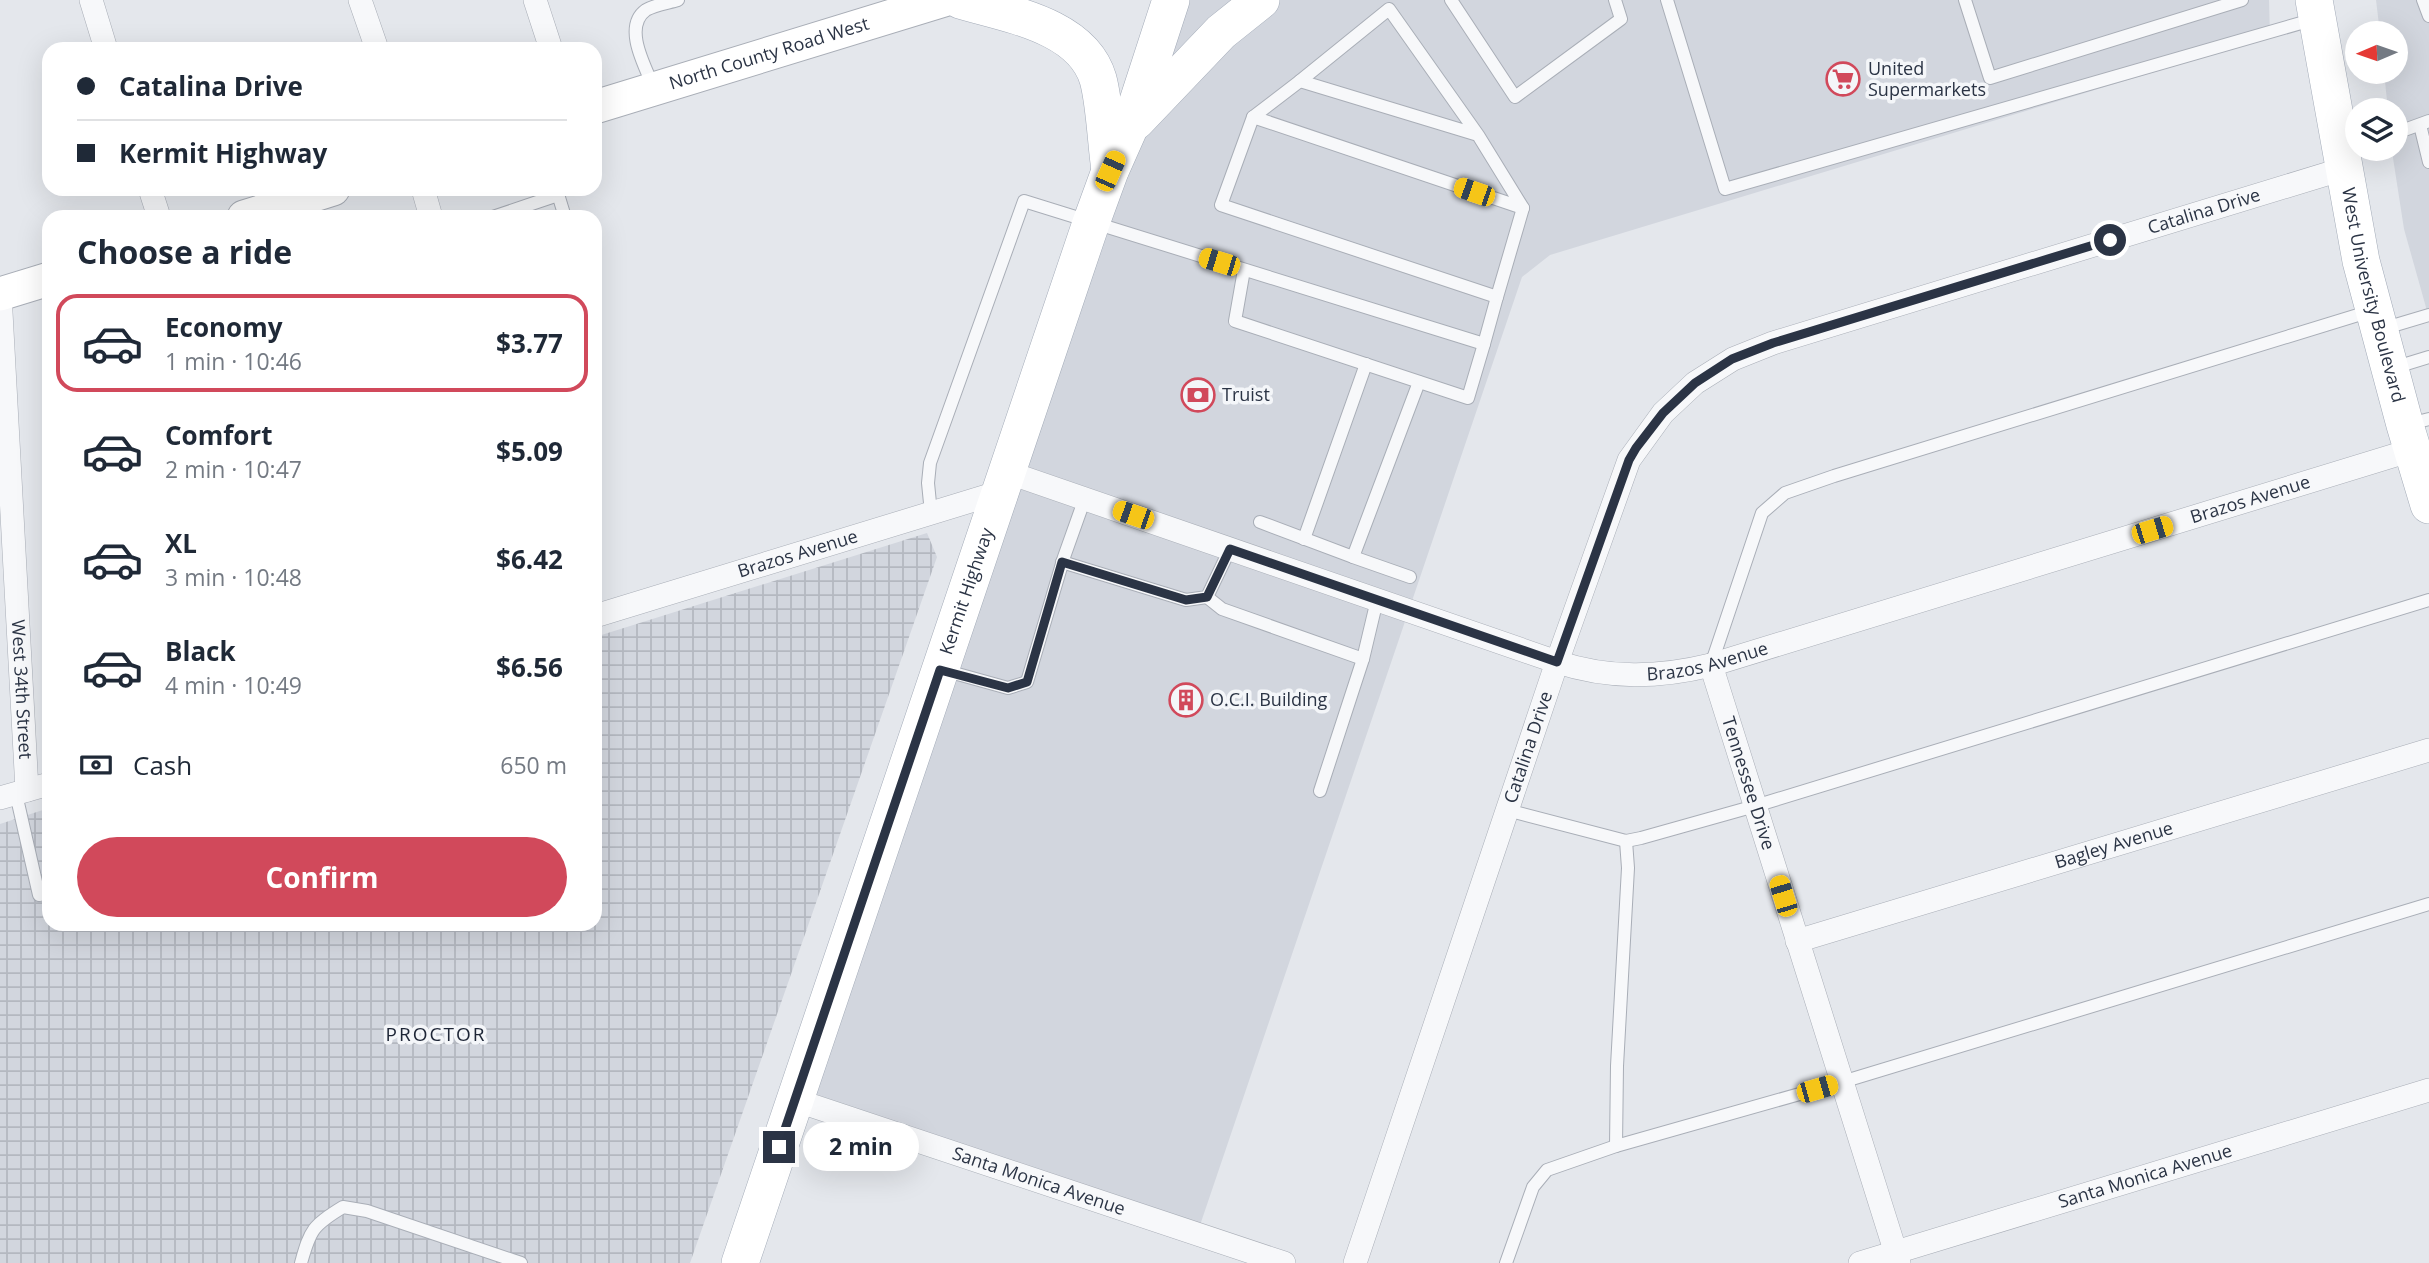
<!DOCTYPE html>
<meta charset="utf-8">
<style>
body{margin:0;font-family:"Open Sans",sans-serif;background:#f2f2f3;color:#1f2937;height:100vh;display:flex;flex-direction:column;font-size:26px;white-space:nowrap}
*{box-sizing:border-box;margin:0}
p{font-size:23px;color:#747a83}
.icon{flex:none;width:38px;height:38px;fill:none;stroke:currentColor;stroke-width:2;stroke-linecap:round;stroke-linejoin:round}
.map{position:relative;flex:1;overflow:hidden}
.details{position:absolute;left:42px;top:210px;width:560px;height:721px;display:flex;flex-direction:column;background:#fff;border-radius:21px;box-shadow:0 7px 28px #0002}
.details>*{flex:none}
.guide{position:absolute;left:42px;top:42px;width:560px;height:154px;border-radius:21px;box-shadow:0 7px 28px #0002;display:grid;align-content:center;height:154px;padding:0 35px;background:#fff}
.needle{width:46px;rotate:268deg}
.controls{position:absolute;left:2345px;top:21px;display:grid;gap:14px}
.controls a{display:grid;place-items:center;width:63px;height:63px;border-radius:50%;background:#fff;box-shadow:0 7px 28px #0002;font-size:35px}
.end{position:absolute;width:32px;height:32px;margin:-16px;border:9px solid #2b3445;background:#fff;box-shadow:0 0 0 4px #fff}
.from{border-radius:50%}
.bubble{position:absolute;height:49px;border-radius:24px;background:#fff;box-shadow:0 7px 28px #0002;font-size:23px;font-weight:700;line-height:49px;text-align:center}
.car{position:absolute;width:21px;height:42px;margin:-21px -10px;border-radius:9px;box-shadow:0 0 5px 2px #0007;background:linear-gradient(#f5c518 24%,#345 0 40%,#f5c518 0 76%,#345 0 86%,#f5c518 0)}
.guide b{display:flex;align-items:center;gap:24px;height:66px;font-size:26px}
.guide b+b{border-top:2px solid #e0e1e3}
.guide i{width:18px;height:18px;background:#1f2937}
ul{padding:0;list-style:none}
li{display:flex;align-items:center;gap:21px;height:98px;margin:0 14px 10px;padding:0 21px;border:4px solid transparent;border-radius:21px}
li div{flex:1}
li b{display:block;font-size:26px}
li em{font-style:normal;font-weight:700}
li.current{border-color:#d1495b}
li>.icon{width:63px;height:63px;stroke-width:1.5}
h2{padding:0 35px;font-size:32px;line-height:84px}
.pay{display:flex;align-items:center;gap:18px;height:77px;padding:0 35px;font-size:26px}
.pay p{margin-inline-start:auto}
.action{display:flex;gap:14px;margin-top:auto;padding:14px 35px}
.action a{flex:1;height:80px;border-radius:42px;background:#d1495b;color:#fff;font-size:28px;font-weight:700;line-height:80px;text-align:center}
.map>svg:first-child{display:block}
</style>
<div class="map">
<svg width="2429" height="1263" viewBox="0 0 2429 1263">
<defs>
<pattern id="industrial-grid" width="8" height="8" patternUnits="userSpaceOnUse" patternTransform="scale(1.75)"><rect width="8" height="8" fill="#d2d6de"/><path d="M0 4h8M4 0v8" fill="none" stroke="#b4b8c0"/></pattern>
</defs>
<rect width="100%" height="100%" fill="#e4e7ec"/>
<!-- built -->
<g fill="#d2d6de">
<path d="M1167,0H2269L2270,37L1550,255L1522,277L1197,1234L795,1100Z"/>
<path d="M2376,0H2429V318L2404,229L2393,158L2392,149H2396V110H2388L2384,72H2396V33H2380Z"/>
</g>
<!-- industrial -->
<path fill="url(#industrial-grid)" d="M927,533L937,557L690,1263H0V824L49,808V924H595V637Z"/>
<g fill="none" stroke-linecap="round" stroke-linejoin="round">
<defs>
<g id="service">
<path d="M1451,0L1515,97L1621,19L1615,0"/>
<path d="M1667,0L1725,189L2315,19"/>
<path d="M1965,0L1990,78L2242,0"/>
<path d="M2423,0L2429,16"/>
<path d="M654,88C646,68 622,27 646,10C654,5 668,3 678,0"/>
<path d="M1253,117L1300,81"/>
<path d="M2420,125L2429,162"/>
<path d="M2396,133L2429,121"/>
<path d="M557,191L565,217"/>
<path d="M493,217L558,195"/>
<path d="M1244,270L1235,321L1468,398L1484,344"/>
<path d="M1497,297L1523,208"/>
<path d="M2382,329L2429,315"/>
<path d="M2393,368L2429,357"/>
<path d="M2409,424L2429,419"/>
<path d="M931,513L928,483L930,463L1024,201L1484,344L1497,297L1221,205L1253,117L1523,208L1478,135L1300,81L1389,9L1478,135"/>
<path d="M1260,522L1353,557L1419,382"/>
<path d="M1304,539L1366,364"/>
<path d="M1353,557L1410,577"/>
<path d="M1062,562L1186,600L1207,597L1230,549"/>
<path d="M1207,597L1222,609L1363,659"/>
<path d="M1711,665L1762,513L1785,493L1834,476L2371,311"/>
<path d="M943,670L1008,688L1027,682L1064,557L1085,498"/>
<path d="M1320,791L1363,659L1377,600"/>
<path d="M16,794L39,895L49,893"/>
<path d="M1507,810L1626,841L1641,838L1755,806L2429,600"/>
<path d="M1616,1146L1617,1066L1628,868L1626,841"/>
<path d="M301,1263C310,1230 313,1225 343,1207L367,1211L521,1263"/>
<path d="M1506,1263L1533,1187L1547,1170L1616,1146L1842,1082L2429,904"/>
</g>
<g id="minor">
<path d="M91,0L106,49"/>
<path d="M360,0L377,49"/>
<path d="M535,0L551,49"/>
<path d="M150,189L159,217"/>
<path d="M423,189L431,217"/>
<path id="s1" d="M0,294L27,790"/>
<path id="s2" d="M1007,472L1557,662C1609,679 1658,678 1711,665L2412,450"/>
<path id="s3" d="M595,616L1000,492"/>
<path id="s4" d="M1711,665L1899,1263"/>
<path d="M0,798L49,784"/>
<path id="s5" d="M1797,941L2429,750"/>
<path id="s6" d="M795,1100L1284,1263"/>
<path id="s7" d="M1355,1263L1557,662L1629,460L1663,413L1695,383L1733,359L1773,343L2343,169"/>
<path id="s8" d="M1860,1263L2429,1090"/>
</g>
<g id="secondary">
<path id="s9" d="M595,107L944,0"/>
<path d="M244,217L333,189"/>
<path d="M0,294L49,279"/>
</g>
<g id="primary">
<path d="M960,0C1007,14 1082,25 1098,79C1105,104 1106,144 1110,170"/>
<path id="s10" d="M2314,0L2361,261L2405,425L2429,505"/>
<path d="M1136,121L1221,32L1261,0"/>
<path id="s11" d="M740,1263L1091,223L1110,171L1130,126L1171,0"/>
</g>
</defs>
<!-- service casing -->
<use href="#service" stroke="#a9aeb7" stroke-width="14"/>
<!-- minor casing -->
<use href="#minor" stroke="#a9aeb7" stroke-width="24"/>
<!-- secondary casing -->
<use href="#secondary" stroke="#a9aeb7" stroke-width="35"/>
<!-- primary casing -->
<use href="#primary" stroke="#a3abb8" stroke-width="38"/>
<!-- service -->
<use href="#service" stroke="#f7f8fa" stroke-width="12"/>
<!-- minor -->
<use href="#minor" stroke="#f7f8fa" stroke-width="23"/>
<!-- secondary -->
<use href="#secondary" stroke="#fff" stroke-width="33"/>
<!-- primary -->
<use href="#primary" stroke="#fff" stroke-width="37"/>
</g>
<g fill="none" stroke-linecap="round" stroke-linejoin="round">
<!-- route -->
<path stroke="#2b3445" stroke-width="9" d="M779,1147L940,670L1008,688L1027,682L1062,562L1186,600L1207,597L1230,549L1557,662L1629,460L1636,448L1663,413L1695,383L1732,359L1773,343L2110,240"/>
</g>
<!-- icons -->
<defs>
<symbol id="supermarket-ring" viewBox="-11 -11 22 22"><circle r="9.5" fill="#f4f6f9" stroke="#d1495b" stroke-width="1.5"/><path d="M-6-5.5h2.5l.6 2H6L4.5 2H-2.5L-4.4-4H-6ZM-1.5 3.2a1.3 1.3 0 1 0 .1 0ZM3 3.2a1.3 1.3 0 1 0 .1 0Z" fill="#d1495b"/></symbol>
<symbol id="bank-ring" viewBox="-11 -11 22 22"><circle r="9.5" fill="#f4f6f9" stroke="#d1495b" stroke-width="1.5"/><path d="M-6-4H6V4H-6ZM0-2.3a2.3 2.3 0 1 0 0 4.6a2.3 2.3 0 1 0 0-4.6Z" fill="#d1495b"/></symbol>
<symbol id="building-ring" viewBox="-11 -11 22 22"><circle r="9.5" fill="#f4f6f9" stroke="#d1495b" stroke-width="1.5"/><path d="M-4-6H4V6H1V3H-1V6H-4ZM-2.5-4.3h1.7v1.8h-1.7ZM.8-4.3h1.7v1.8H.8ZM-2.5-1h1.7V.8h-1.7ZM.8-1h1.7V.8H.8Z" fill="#d1495b"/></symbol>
</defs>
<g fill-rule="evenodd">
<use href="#supermarket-ring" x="1824" y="60" width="38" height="38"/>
<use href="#bank-ring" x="1179" y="376" width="38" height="38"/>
<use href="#building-ring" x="1167" y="681" width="38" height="38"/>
</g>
<g text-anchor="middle" stroke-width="7" stroke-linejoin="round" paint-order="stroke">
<!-- street labels -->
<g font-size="18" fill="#2b3445" stroke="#f4f6f9">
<text dy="6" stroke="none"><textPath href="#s9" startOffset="182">North County Road West</textPath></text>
<text dy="6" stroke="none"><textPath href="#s7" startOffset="1489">Catalina Drive</textPath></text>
<text dy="6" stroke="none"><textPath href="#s10" startOffset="301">West University Boulevard</textPath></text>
<text dy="6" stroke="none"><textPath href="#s2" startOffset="1302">Brazos Avenue</textPath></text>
<text dy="6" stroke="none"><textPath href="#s3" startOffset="212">Brazos Avenue</textPath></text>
<text dy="6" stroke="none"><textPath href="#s11" startOffset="709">Kermit Highway</textPath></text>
<text dy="6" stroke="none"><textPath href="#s2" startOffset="735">Brazos Avenue</textPath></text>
<text dy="6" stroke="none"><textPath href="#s1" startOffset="396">West 34th Street</textPath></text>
<text dy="6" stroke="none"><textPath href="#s7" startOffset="544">Catalina Drive</textPath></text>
<text dy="6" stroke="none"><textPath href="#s4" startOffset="124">Tennessee Drive</textPath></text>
<text dy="6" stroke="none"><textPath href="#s5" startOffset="331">Bagley Avenue</textPath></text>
<text dy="6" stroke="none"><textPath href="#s8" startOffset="298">Santa Monica Avenue</textPath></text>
<text dy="6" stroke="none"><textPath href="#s6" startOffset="257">Santa Monica Avenue</textPath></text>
</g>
<!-- poi labels -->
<g font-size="18" fill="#2b3445" stroke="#f4f6f9" text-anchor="start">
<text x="1868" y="75">United<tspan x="1868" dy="21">Supermarkets</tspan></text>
<text x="1222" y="401">Truist</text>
<text x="1210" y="706">O.C.I. Building</text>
</g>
<!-- neighbourhood labels -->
<g font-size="19" letter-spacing="2" fill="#1d2536" stroke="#f4f6f9">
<text x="436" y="1041">PROCTOR</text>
</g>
</g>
</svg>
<div class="controls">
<a><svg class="needle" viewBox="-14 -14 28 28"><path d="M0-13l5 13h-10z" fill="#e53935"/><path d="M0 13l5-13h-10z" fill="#747a83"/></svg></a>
<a><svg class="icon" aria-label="layers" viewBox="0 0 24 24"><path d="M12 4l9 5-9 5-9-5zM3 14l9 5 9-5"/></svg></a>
</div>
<i class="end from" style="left:2110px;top:240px"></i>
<i class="end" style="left:779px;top:1147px"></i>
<div class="bubble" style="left:803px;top:1122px;width:116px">2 min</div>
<i class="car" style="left:1110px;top:171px;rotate:24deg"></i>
<i class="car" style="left:1474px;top:192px;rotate:289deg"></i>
<i class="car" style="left:1219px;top:262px;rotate:287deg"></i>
<i class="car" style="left:1133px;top:515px;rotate:289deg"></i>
<i class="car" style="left:2152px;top:530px;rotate:73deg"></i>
<i class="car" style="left:1783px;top:896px;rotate:343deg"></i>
<i class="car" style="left:1817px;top:1089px;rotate:74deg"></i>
<div class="guide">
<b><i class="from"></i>Catalina Drive</b>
<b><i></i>Kermit Highway</b>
</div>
<section class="details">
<h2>Choose a ride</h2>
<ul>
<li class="current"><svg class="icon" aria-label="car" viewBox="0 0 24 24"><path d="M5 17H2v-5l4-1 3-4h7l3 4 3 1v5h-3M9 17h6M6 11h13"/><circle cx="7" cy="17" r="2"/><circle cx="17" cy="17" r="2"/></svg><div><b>Economy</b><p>1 min · 10:46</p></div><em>$3.77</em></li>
<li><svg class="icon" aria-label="car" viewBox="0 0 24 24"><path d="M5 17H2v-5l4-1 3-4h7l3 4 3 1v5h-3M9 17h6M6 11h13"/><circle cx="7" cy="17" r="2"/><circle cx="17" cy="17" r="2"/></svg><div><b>Comfort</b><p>2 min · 10:47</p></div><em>$5.09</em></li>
<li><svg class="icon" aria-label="car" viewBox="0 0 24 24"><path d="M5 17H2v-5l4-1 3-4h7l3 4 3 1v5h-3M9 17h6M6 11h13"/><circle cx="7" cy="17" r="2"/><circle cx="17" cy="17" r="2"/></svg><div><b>XL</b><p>3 min · 10:48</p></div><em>$6.42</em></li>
<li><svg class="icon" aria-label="car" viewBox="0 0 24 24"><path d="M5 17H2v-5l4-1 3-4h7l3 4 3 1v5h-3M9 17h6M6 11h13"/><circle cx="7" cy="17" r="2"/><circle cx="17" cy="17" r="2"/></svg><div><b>Black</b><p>4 min · 10:49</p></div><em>$6.56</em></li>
</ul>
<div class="pay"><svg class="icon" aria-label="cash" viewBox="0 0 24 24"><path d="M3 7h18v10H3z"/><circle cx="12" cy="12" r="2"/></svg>Cash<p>650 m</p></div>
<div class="action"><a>Confirm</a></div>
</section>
</div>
